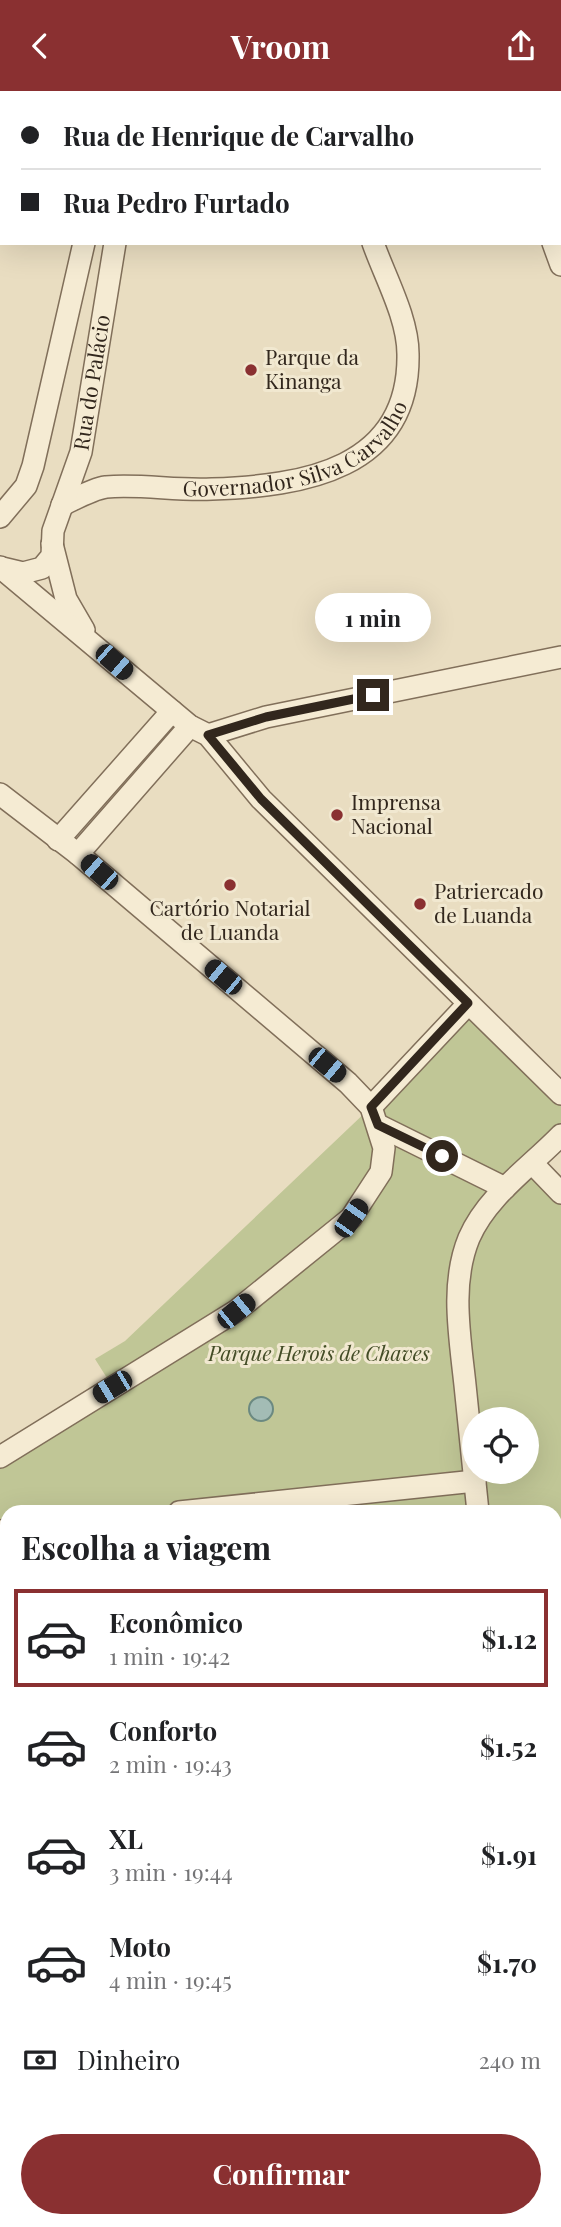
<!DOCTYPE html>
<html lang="pt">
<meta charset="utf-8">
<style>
body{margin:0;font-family:"Playfair Display",serif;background:#f6f6f6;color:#202124;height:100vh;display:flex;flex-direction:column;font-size:26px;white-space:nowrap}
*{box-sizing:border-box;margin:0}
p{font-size:23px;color:#757577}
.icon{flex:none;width:38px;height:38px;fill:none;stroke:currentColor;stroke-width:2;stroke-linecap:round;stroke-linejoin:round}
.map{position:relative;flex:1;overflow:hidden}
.details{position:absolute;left:0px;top:1414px;width:562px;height:723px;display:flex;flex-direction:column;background:#fff;border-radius:21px 21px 0 0;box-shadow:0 7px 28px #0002}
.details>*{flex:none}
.top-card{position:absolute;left:0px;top:0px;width:562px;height:154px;box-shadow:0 7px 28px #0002;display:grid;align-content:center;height:154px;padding:0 21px;background:#fff}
.controls{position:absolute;left:462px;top:1316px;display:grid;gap:14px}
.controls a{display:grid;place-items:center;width:77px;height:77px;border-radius:50%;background:#fff;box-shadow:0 7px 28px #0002;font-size:35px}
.end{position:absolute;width:32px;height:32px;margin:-16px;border:9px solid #32271d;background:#fff;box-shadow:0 0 0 4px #fff}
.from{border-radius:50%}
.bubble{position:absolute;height:49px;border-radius:24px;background:#fff;box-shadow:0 7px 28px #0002;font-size:23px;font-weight:700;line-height:49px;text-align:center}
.car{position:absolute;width:21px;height:42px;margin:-21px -10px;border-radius:9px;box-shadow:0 0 5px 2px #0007;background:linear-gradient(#222 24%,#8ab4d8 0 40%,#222 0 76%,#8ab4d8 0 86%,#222 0)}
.top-card b{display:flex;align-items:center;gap:24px;height:66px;font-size:26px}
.top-card b+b{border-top:2px solid #e0e0e0}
.top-card i{width:18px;height:18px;background:#202124}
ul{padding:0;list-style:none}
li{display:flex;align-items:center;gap:21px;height:98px;margin:0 14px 10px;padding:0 7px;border:4px solid transparent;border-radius:0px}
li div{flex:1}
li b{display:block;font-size:26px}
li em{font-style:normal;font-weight:700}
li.active{border-color:#8a3031}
li>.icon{width:63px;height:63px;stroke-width:1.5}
h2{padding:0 21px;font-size:32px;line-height:84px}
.pay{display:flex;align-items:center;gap:18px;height:77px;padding:0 21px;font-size:26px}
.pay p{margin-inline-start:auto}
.cta{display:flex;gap:14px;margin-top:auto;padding:14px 21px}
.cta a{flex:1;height:80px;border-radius:42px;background:#8a3031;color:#fff;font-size:28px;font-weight:700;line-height:80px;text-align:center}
header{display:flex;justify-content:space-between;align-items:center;height:91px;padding:0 21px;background:#8a3031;color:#fff;font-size:32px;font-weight:700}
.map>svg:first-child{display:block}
</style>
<header><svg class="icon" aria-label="back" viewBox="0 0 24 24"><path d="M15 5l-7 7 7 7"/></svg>Vroom<svg class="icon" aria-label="share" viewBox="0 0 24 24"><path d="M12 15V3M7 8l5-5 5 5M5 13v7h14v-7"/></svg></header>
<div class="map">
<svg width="561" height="2136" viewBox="0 0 561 2136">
<rect width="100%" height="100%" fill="#e9ddc1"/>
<!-- green -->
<g fill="#c0c696" fill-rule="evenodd">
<path d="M516,0H561V174L560,2Z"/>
<path d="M468,913L561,1003V1044L533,1073L561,1102V1703L555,1706V1421H7V1782L0,1783V1366L112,1295L95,1268L125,1250L371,1016ZM474,1328H527V1381H474Z"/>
<path d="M561,1916V2136H118L117,2130H555V1917Z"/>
<path d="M7,2041V2130H86V2136H0V2042Z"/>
</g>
<!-- water -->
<circle fill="#a3bcb5" stroke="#6b8981" stroke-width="2" cx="261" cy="1318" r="12"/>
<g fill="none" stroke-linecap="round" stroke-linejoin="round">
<defs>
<g id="minor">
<path d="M329,0V2"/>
<path d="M516,0V2"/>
<path d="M110,2V0"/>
<path d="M145,2V0"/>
<path d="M553,152L561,174"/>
<path id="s1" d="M62,414C75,408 92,398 106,396C141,393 177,400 212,398C302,395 410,379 408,263C408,227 385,186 373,152"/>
<path d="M0,426L26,395L33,375L84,152"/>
<path d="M52,453L66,508L84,539"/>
<path d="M0,476L190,635L208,644L261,708L561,1003"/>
<path id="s2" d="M2,477L23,482L42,477L52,465L53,440L81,361L115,152"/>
<path d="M208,644L266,626L561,566"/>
<path d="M0,703L78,763L348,992L371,1016L384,1057L381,1081L351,1127L236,1220L0,1366"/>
<path d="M58,749L172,620"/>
<path d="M78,763L190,635"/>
<path d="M371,1016L468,913"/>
<path d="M378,1034L505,1097"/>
<path d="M533,1073L561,1102"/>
<path d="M179,1421L475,1390"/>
<path d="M478,1421C474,1379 469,1336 465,1294C460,1246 450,1193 469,1147C487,1105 530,1076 561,1044"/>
<path d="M0,1440L7,1439"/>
<path d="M555,1553L561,1556"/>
<path d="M555,1706L561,1703"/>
<path d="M555,1892H561"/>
<path d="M0,1912L7,1910"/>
</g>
</defs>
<!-- minor casing -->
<use href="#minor" stroke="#816f5a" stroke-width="24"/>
<!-- minor -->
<use href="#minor" stroke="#f5ebd3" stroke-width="21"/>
</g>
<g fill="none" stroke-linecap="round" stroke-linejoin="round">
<!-- route -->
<path stroke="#32271d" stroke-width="9" d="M373,604L266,626L208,644L261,708L468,912L371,1016L378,1034L442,1065"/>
</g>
<!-- markers -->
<g fill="#8a3031" stroke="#f1e8d0" stroke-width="2.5">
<circle cx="251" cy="279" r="7"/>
<circle cx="337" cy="724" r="7"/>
<circle cx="230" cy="794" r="7"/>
<circle cx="420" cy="813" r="7"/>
</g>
<g text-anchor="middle" stroke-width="6" stroke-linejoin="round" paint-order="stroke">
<!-- poi labels -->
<g font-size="21" fill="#32271d" stroke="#f1e8d0" text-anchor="start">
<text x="265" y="274">Parque da<tspan x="265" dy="24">Kinanga</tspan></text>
<text x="351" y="719">Imprensa<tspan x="351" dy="24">Nacional</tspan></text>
<text x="434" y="808">Patriercado<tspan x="434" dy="24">de Luanda</tspan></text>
<text x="230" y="825" text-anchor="middle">Cartório Notarial<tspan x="230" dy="24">de Luanda</tspan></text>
</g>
<!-- street labels -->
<g font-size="21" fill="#32271d" stroke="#f1e8d0">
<text dy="7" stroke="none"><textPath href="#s2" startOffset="236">Rua do Palácio</textPath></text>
<text dy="7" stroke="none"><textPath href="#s1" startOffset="250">Governador Silva Carvalho</textPath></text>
</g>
<!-- park labels -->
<g font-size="21" font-style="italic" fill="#434c26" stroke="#f1e8d0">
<text x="319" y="1270">Parque Herois de Chaves</text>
</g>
</g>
</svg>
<div class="controls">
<a><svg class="icon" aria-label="locate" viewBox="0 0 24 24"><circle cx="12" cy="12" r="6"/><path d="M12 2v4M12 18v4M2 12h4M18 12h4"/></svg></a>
</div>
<i class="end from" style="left:442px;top:1065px"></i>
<i class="end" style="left:373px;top:604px"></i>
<div class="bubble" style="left:315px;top:502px;width:116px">1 min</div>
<i class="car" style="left:114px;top:571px;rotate:131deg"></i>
<i class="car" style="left:99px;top:781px;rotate:311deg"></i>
<i class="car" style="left:223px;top:886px;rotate:310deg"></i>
<i class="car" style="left:327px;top:974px;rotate:130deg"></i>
<i class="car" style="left:351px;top:1127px;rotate:35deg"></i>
<i class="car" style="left:236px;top:1220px;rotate:51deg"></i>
<i class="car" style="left:112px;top:1296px;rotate:239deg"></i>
<div class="top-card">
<b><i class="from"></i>Rua de Henrique de Carvalho</b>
<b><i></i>Rua Pedro Furtado</b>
</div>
<section class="details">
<h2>Escolha a viagem</h2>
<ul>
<li class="active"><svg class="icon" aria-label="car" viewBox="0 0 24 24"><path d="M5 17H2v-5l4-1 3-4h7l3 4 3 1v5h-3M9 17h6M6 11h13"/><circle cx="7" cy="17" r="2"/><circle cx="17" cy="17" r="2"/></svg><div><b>Econômico</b><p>1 min · 19:42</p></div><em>$1.12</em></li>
<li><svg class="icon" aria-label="car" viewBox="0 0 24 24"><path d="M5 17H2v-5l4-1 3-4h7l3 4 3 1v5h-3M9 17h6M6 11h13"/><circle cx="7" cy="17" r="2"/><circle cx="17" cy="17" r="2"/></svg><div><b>Conforto</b><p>2 min · 19:43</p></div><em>$1.52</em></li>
<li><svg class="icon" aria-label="car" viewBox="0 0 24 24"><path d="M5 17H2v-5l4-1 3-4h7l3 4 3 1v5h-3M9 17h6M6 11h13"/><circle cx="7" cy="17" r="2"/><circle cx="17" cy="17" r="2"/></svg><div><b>XL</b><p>3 min · 19:44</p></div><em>$1.91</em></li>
<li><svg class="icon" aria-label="car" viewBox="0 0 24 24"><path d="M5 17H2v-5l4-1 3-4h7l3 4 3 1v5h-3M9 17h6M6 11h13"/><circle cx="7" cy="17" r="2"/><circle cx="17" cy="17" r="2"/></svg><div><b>Moto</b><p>4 min · 19:45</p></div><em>$1.70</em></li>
</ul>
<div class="pay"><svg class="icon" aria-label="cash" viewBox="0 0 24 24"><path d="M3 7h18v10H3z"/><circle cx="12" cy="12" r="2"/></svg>Dinheiro<p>240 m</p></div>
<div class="cta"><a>Confirmar</a></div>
</section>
</div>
